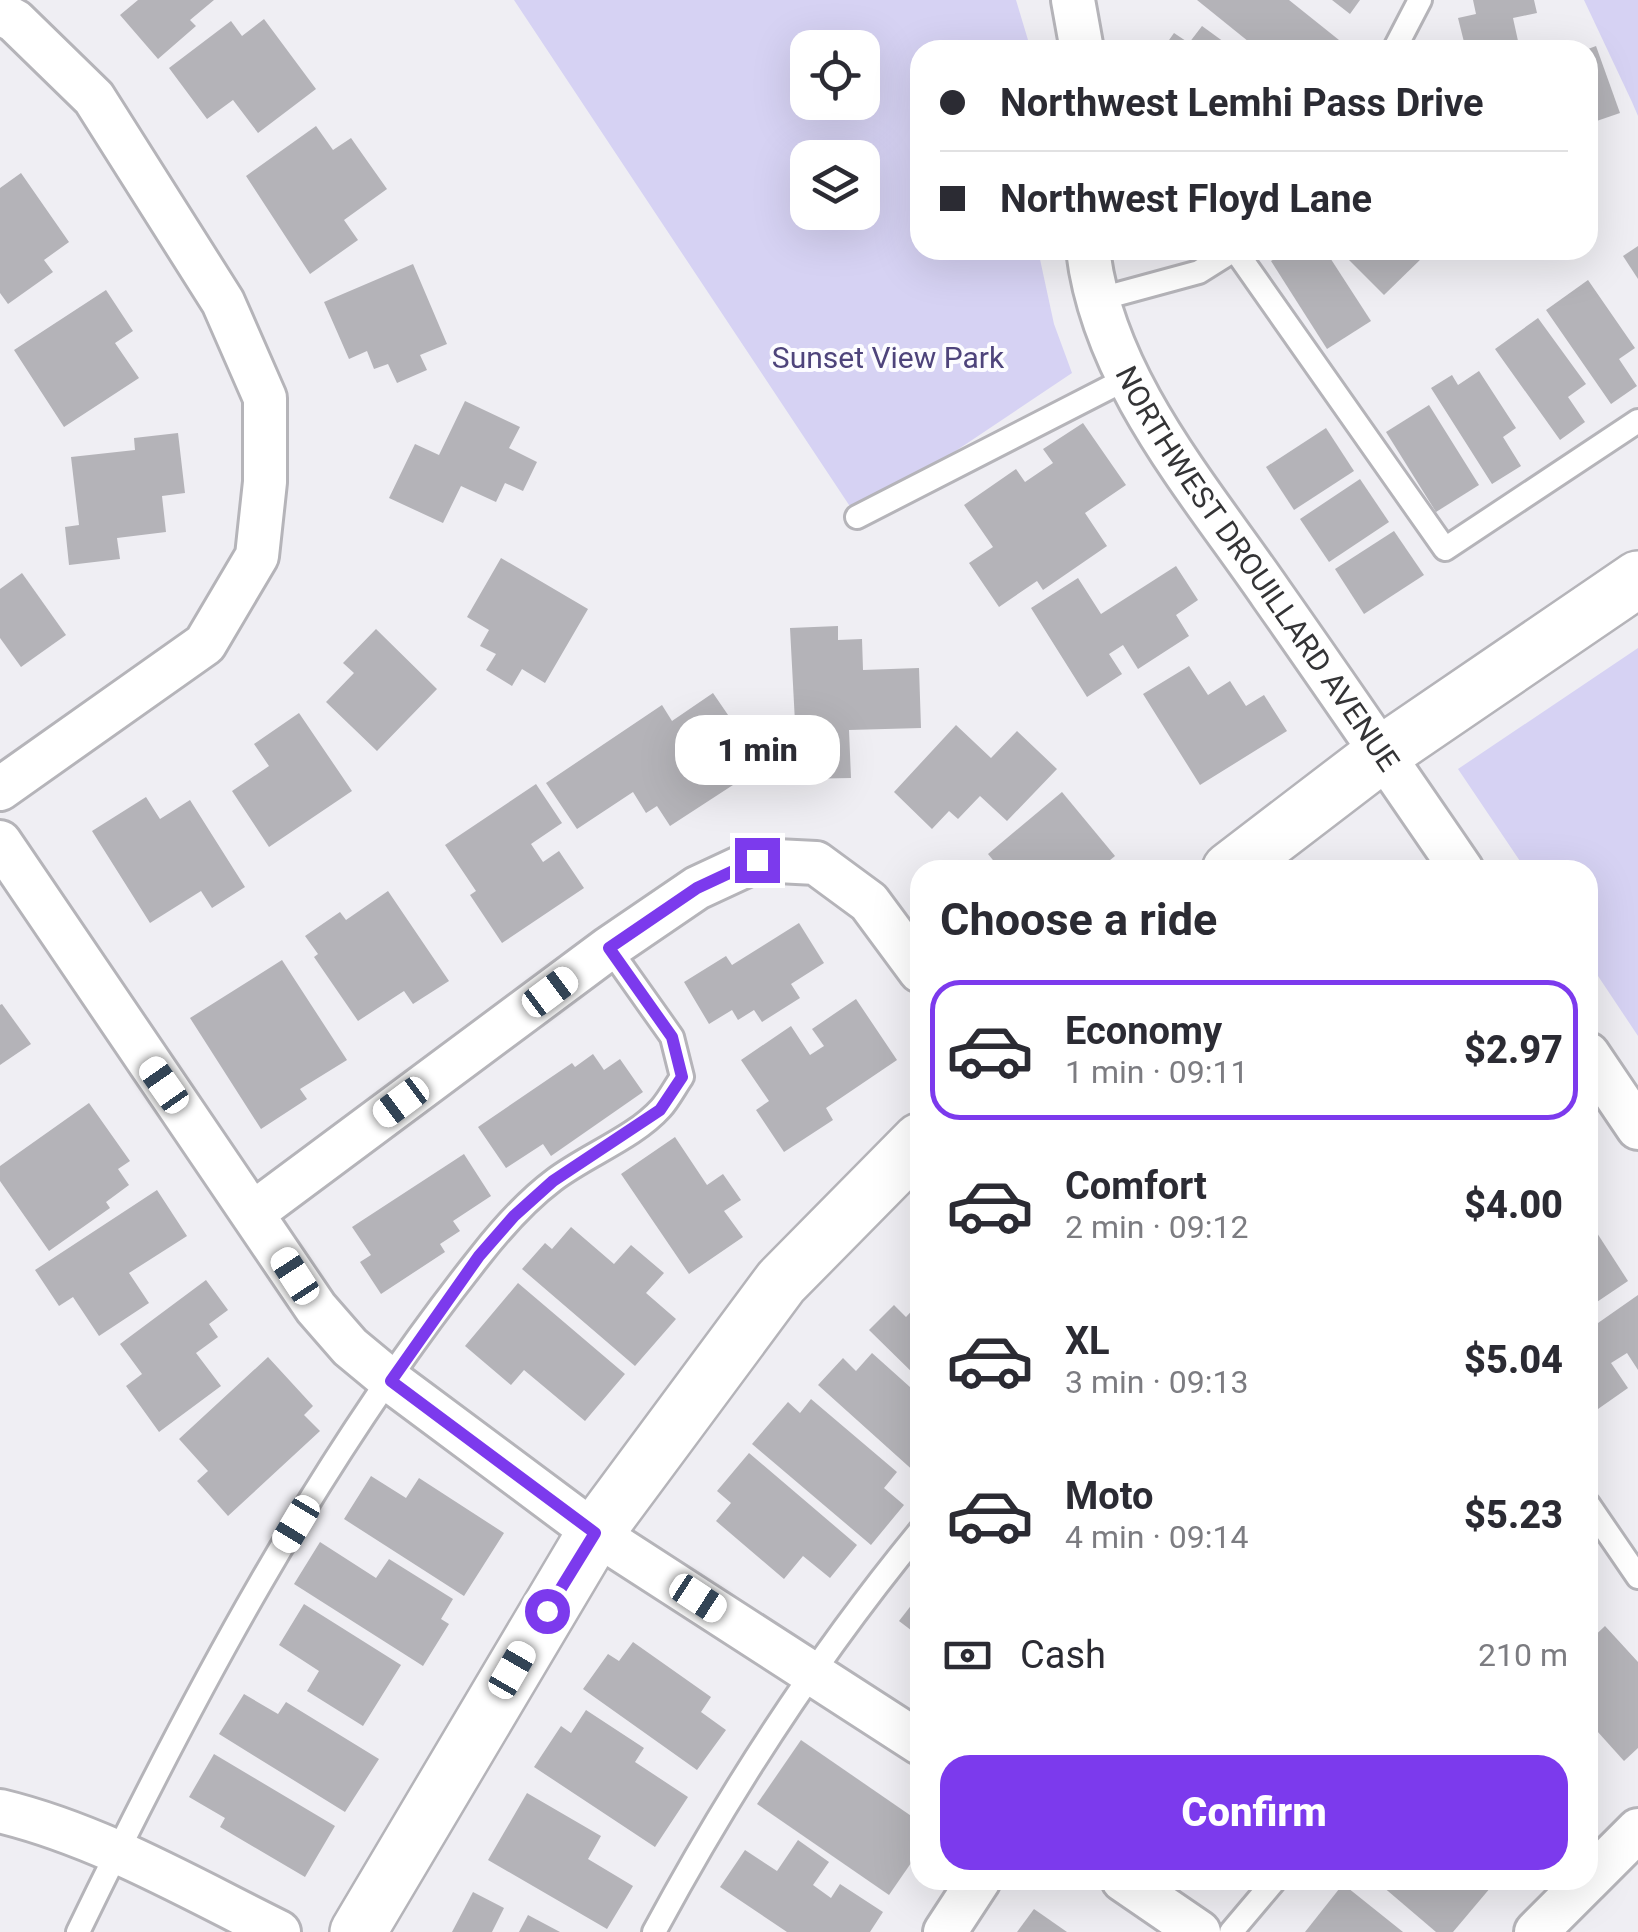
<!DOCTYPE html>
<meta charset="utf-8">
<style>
body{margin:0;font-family:Roboto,sans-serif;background:#f7f7f7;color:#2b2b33;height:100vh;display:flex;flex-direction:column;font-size:38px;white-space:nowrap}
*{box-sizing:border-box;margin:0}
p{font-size:32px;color:#7c7c81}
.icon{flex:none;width:55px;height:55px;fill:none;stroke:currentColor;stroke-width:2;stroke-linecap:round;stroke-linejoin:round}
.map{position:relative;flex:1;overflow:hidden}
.drawer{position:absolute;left:910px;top:860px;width:688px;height:1030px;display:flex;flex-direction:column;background:#fff;border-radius:30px;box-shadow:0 10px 40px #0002}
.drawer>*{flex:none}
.hud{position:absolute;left:910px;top:40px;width:688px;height:220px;border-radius:30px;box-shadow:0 10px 40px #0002;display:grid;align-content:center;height:220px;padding:0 30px;background:#fff}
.buttons{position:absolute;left:790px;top:30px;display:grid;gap:20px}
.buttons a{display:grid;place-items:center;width:90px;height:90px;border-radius:20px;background:#fff;box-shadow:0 10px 40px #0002;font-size:50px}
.end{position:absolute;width:45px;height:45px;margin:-22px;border:12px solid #7c3aed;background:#fff;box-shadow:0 0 0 5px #fff}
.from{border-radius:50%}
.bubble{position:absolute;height:70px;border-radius:30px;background:#fff;box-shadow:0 10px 40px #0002;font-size:32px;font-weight:800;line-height:70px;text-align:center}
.car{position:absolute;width:30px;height:60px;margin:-30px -15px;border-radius:12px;box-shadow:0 0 8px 2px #0007;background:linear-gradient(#fff 24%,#345 0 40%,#fff 0 76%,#345 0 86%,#fff 0)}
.hud b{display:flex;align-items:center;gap:35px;height:95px;font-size:38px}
.hud b+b{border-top:2px solid #e1e1e2}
.hud i{width:25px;height:25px;background:#2b2b33}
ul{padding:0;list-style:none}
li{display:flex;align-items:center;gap:30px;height:140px;margin:0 20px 15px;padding:0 10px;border:5px solid transparent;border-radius:30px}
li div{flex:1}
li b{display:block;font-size:38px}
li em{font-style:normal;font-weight:800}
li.active{border-color:#7c3aed}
li>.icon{width:90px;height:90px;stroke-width:1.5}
h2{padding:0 30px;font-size:45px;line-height:120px}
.pay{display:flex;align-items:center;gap:25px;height:110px;padding:0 30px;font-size:38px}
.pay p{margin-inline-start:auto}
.button{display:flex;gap:20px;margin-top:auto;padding:20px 30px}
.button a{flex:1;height:115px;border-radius:30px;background:#7c3aed;color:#fff;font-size:40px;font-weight:800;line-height:115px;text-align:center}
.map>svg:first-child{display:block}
</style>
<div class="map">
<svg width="1638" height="1932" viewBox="0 0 1638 1932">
<rect width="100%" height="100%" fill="#efeef3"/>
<!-- green -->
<g fill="#d6d2f3" fill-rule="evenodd">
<path d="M514,0H1016L1031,50H920V250H1038L1054,324L1072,373L857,517ZM808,48H862V102H808ZM808,158H862V212H808Z"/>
<path d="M1584,0H1638V116L1632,102Z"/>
<path d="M1638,648V1036L1588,961V870H1526L1458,769Z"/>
</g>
<!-- building -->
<g fill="#b4b3b8">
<path d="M138,0H214L190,20L196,26L158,59L120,15Z"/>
<path d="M1197,0H1289L1339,40L1331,50H1259Z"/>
<path d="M1332,0H1360L1350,14Z"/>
<path d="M1473,0H1534L1537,13L1513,18L1520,50H1466L1458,18L1476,14Z"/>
<path d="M264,19L316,89L258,133L233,100L207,119L169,68L231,21L242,36Z"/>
<path d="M1202,26L1235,50H1162L1174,33L1189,43Z"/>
<path d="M1596,46L1620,113L1588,124V49Z"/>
<path d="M316,126L333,150L351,138L387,189L344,220L358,240L310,274L246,176Z"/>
<path d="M21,173L69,242L44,260L53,272L8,304L0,293V188Z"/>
<path d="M1638,246V279L1623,256Z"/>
<path d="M1289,250H1325L1371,321L1327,349L1271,261Z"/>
<path d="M1339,250H1418L1424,256L1384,295Z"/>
<path d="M413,264L447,344L420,355L427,370L397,383L388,364L374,369L367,351L349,359L324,302Z"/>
<path d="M1588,280L1635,348L1619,359L1637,386L1611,404L1546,310Z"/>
<path d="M106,290L133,331L115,343L139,378L64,427L14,350Z"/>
<path d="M1538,318L1586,384L1568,397L1585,422L1560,440L1495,349Z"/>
<path d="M1479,371L1516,428L1503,437L1521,466L1492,484L1431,388L1452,375L1458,385Z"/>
<path d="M465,401L520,427L509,448L537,462L523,491L505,483L496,502L461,486L443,523L389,498L415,444L439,455Z"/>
<path d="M1429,405L1479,485L1436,512L1386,432Z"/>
<path d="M1083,423L1126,485L1085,513L1107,546L1043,590L1037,581L999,607L969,563L993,547L964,505L1016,469L1025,482L1053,463L1043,449Z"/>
<path d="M1326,428L1354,471L1294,510L1266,467Z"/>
<path d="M178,433L185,493L162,496L166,532L117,538L120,559L69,565L65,527L79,525L71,457L135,450L134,438Z"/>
<path d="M1360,479L1389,522L1329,562L1300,519Z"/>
<path d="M1394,531L1424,575L1364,614L1335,569Z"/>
<path d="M501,558L588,609L545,683L522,669L512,686L486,670L496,654L480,646L489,630L467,617Z"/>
<path d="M1176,566L1198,600L1176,615L1189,636L1138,669L1123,645L1109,654L1122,674L1087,697L1031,608L1078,578L1101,614Z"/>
<path d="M22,573L66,635L21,667L0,638V589Z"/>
<path d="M838,626V640L862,639L863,670L919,668L921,728L849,730L851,778L798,779L790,628Z"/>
<path d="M376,629L437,689L377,751L326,702L354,673L343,663Z"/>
<path d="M1189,666L1208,695L1230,681L1246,706L1264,695L1287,731L1200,785L1143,694Z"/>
<path d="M713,693L752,750L723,770L733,785L670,826L657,806L646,813L633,792L577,829L546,783L662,705L672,721Z"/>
<path d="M299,713L352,791L269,847L232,791L269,766L254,744Z"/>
<path d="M956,725L991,758L1017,731L1057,769L1007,821L980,796L958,819L949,811L932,829L894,792Z"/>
<path d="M536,784L562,823L531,844L543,862L559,851L584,888L502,943L470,895L476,891L445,845Z"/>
<path d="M1062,792L1115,856L1098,870H1001L988,854Z"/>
<path d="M146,797L160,819L190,800L245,887L212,908L201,891L150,923L92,831Z"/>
<path d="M388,891L449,981L413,1004L404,991L358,1021L314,957L318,954L305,936L340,912L346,920Z"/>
<path d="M799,923L824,963L791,984L800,998L762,1022L754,1010L738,1020L732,1010L709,1024L684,982L726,956L732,965Z"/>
<path d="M282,960L347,1060L300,1089L307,1099L261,1129L190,1018Z"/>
<path d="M856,999L897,1060L826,1108L833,1120L784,1152L756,1110L769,1101L741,1060L791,1026L810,1055L824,1046L812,1029Z"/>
<path d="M2,1004L31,1044L0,1065V1005Z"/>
<path d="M593,1054L604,1070L620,1059L643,1092L551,1156L543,1144L506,1168L478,1127L572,1063L575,1067Z"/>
<path d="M89,1103L130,1161L118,1169L129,1185L106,1202L110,1208L49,1251L0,1181V1166Z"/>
<path d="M675,1137L707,1185L723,1174L741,1200L724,1211L743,1237L689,1274L621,1174Z"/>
<path d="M464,1154L491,1196L453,1221L460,1231L440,1244L445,1252L381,1294L360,1262L371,1255L352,1227Z"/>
<path d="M157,1190L187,1236L129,1273L149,1303L99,1336L73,1297L59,1306L35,1270Z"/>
<path d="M1588,1219L1628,1281L1588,1308Z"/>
<path d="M571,1227L614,1264L631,1245L664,1273L646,1293L676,1319L635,1366L522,1269L545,1243L552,1249Z"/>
<path d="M206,1280L228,1310L209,1324L218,1337L196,1353L221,1386L159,1432L126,1386L142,1374L120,1344Z"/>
<path d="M518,1283L625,1374L585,1421L524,1370L511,1385L465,1346Z"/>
<path d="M1638,1295V1370L1627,1353L1611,1363L1628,1388L1588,1416V1330Z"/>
<path d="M920,1302V1380L869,1330L894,1305L906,1317Z"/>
<path d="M872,1353L920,1396L917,1474L818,1385L843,1358L856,1371Z"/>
<path d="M268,1357L313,1406L304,1415L320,1431L228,1516L197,1481L208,1471L179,1439Z"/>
<path d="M811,1399L897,1472L884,1488L904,1505L871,1545L752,1444L788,1402L800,1413Z"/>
<path d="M749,1453L857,1545L830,1578L803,1556L784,1579L716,1521L731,1503L717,1491Z"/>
<path d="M371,1476L406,1498L419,1478L504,1533L464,1596L344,1519Z"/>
<path d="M320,1542L376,1578L389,1559L453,1599L441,1619L449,1624L423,1666L294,1584Z"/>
<path d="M920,1594V1637L899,1621Z"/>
<path d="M304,1604L401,1665L363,1726L307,1691L319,1671L279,1645Z"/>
<path d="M1605,1626L1638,1662V1748L1624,1761L1588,1721V1642Z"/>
<path d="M633,1642L711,1697L701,1712L726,1730L697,1770L583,1689L608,1654L619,1661Z"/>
<path d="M244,1694L278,1714L286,1702L379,1759L345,1812L219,1734Z"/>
<path d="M586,1710L644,1748L635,1762L688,1797L655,1847L534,1767L561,1726L571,1733Z"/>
<path d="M801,1740L920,1822V1850L889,1895L757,1804Z"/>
<path d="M214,1754L335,1826L305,1877L220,1827L225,1818L189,1797Z"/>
<path d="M527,1793L601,1836L588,1859L633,1886L607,1929L488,1860Z"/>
<path d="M798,1840L829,1862L813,1885L831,1898L840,1884L883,1912L870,1932H787L720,1887L745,1850L777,1871Z"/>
<path d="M1375,1880H1482L1491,1887L1453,1932H1436Z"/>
<path d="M1343,1884L1403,1932H1305Z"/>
<path d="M473,1892L504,1908L492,1932H452Z"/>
<path d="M1034,1909L1067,1932H1017Z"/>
<path d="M528,1915L560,1932H519Z"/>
</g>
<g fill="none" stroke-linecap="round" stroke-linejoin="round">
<defs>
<g id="lane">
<path d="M1394,50L1420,0"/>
<path d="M1235,250L1445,549L1638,421"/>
<path d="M1096,300L1199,272L1234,250"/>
<path d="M857,517L1128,378"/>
<path d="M1588,1504L1638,1577"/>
<path d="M78,1932C192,1697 317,1461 480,1256C502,1228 526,1201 554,1180C587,1155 634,1138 661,1108C669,1099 675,1087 682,1077L672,1037L609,948"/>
<path d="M654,1932C730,1791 818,1655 920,1531"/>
<path d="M1231,1932L1275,1880"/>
</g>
<g id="street">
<path d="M1073,0L1082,50"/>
<path d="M0,13L15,21L94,98L223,302L265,398V482L257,556L205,644L0,789"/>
<path id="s1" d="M1088,250C1103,380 1200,490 1272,595C1336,686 1399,778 1462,870"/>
<path d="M0,842L316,1308L350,1347L391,1381L595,1533L920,1743"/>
<path d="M1588,1054L1638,1128"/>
<path d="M253,1213L609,948L697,888L757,860L816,863L869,902L920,971"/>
<path d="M0,1811C99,1835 188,1887 279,1932"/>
<path d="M1123,1880L1199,1932"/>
<path d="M945,1932L979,1880"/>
<path d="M1536,1932L1638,1830"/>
</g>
<g id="secondary">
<path d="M1230,870L1383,753L1638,579"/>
<path d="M358,1932L595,1533L781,1282L920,1141"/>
</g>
</defs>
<!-- lane casing -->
<use href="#lane" stroke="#b5b4b9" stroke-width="28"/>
<!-- street casing -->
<use href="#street" stroke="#b5b4b9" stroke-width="48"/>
<!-- secondary casing -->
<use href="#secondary" stroke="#b5b4b9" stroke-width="60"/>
<!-- lane -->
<use href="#lane" stroke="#fff" stroke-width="22"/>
<!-- street -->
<use href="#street" stroke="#fff" stroke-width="42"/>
<!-- secondary -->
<use href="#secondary" stroke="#fff" stroke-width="55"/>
</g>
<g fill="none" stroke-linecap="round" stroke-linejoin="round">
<!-- route -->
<path stroke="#7c3aed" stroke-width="12" d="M547,1611L595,1533L391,1381L479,1256L514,1216L553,1181L660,1110L682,1077L672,1037L609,948L697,888L757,860"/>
</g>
<g text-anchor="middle" stroke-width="8" stroke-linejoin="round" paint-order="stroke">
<!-- park labels -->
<g font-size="30" fill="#4e447b" stroke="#fcfcff">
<text x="888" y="368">Sunset View Park</text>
</g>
<!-- street labels -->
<g font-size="30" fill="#343436" stroke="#fcfcff">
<text dy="10" stroke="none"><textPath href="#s1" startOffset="365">NORTHWEST DROUILLARD AVENUE</textPath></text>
</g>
</g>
</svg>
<div class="buttons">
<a><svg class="icon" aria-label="locate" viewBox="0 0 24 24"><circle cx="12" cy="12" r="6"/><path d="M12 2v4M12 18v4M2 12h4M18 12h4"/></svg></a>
<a><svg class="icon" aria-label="layers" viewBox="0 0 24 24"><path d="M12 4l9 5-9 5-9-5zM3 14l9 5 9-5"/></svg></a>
</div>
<i class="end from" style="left:547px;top:1611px"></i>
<i class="end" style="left:757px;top:860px"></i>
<div class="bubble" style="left:675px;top:715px;width:165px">1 min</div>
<i class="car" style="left:550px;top:992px;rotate:53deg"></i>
<i class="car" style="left:164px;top:1085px;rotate:325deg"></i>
<i class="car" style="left:401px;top:1102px;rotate:233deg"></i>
<i class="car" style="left:295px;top:1276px;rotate:327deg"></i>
<i class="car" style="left:296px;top:1524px;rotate:211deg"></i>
<i class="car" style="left:698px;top:1598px;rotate:123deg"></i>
<i class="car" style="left:512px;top:1670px;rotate:30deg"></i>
<div class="hud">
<b><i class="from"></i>Northwest Lemhi Pass Drive</b>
<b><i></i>Northwest Floyd Lane</b>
</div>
<section class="drawer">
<h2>Choose a ride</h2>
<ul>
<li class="active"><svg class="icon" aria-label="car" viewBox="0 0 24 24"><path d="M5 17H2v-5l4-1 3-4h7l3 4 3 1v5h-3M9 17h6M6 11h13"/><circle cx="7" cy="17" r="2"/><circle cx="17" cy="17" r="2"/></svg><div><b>Economy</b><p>1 min · 09:11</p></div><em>$2.97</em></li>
<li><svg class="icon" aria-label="car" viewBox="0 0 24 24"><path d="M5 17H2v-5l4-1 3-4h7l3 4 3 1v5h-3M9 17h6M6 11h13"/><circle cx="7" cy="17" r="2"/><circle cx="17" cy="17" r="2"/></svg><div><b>Comfort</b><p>2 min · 09:12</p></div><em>$4.00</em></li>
<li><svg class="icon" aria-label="car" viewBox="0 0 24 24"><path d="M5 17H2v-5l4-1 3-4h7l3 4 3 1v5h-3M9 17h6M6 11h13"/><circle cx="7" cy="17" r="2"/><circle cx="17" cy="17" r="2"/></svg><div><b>XL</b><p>3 min · 09:13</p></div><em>$5.04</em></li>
<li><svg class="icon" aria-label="car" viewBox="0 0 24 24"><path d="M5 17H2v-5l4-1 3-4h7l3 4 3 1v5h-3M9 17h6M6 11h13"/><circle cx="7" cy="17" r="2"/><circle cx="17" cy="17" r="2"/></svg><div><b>Moto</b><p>4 min · 09:14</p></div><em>$5.23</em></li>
</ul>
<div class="pay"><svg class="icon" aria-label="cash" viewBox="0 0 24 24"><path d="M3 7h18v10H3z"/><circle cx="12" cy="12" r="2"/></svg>Cash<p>210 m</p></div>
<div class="button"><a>Confirm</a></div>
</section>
</div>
